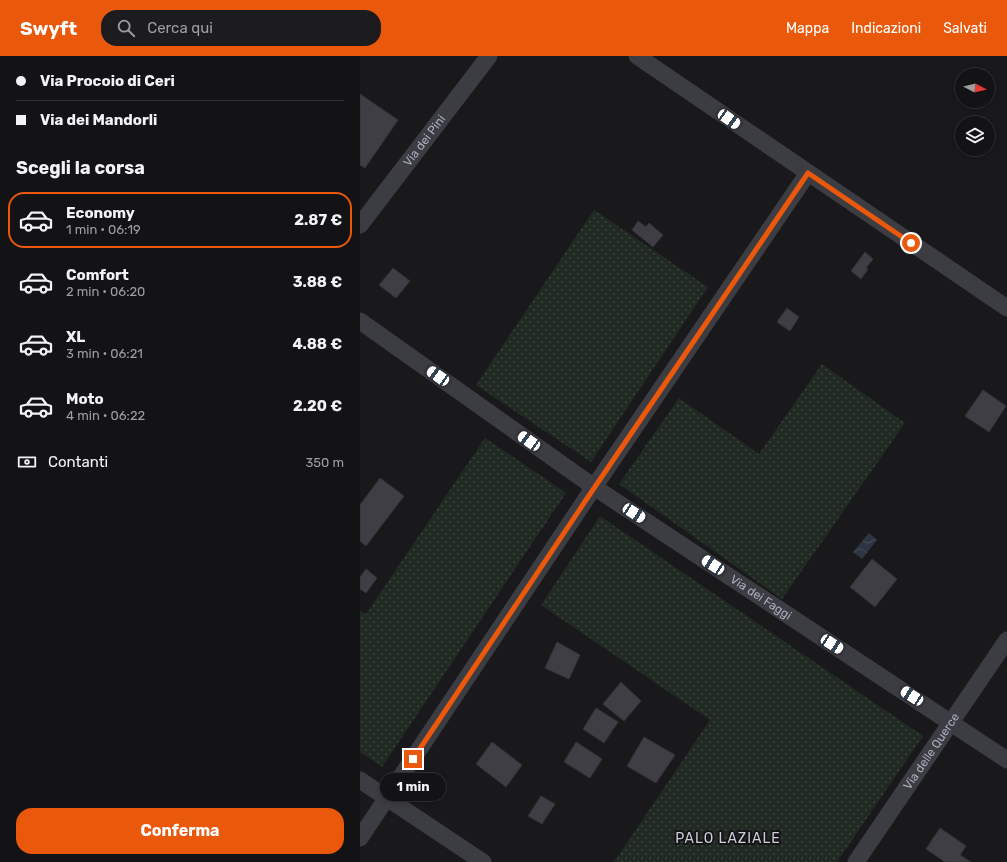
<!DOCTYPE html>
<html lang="it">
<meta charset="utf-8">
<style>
body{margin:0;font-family:Rubik,sans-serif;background:#1c1c1e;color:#f1f3f6;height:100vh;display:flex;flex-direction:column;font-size:15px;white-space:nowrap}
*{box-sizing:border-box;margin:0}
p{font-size:13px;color:#9d9ea0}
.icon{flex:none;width:22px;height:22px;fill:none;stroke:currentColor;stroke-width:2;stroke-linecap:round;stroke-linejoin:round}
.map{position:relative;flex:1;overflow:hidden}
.sheet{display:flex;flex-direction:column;background:#131315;width:360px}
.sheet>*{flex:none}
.banner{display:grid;align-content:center;height:88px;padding:0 16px;background:#131315}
.needle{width:26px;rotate:97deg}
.fabs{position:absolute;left:595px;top:12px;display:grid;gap:8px}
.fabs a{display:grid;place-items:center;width:40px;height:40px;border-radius:50%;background:#131315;box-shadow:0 2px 6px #0003,0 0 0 1px #323234;font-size:20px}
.end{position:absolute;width:18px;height:18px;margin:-9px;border:5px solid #ea580c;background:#fff;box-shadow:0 0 0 2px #fff}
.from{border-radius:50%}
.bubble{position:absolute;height:28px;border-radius:14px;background:#131315;box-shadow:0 2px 6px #0003,0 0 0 1px #323234;font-size:13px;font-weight:700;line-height:28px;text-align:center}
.car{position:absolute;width:12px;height:24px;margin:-12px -6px;border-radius:5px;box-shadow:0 0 3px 1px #0007;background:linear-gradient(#fff 24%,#345 0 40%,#fff 0 76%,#345 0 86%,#fff 0)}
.banner b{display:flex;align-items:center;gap:14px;height:38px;font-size:15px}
.banner b+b{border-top:1px solid #323234}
.banner i{width:10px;height:10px;background:#f1f3f6}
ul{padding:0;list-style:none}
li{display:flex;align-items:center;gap:12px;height:56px;margin:0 8px 6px;padding:0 8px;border:2px solid transparent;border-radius:16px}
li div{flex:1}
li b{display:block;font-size:15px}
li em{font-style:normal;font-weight:700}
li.selected{border-color:#ea580c}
li>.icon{width:36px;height:36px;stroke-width:1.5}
h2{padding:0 16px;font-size:18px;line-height:48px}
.pay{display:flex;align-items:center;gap:10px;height:44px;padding:0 16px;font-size:15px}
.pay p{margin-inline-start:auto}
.cta{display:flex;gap:8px;margin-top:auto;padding:8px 16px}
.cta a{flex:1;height:46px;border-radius:16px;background:#ea580c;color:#fff;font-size:16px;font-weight:700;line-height:46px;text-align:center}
header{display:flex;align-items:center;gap:24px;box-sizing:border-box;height:56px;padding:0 20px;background:#ea580c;color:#fff}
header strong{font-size:19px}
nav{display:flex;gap:22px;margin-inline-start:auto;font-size:14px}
.search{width:280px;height:36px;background:#1c1c1e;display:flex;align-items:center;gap:10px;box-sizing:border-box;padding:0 14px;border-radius:16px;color:#9d9ea0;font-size:15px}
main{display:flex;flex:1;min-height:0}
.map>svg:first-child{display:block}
</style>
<header>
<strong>Swyft</strong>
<div class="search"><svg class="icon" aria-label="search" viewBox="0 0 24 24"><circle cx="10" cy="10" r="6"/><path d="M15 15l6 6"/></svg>Cerca qui</div>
<nav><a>Mappa</a><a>Indicazioni</a><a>Salvati</a></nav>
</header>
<main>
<section class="sheet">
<div class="banner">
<b><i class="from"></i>Via Procoio di Ceri</b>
<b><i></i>Via dei Mandorli</b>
</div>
<h2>Scegli la corsa</h2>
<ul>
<li class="selected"><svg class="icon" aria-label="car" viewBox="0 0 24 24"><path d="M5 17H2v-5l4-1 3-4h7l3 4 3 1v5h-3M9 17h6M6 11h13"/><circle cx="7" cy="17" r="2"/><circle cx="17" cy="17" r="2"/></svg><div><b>Economy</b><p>1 min · 06:19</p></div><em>2.87 €</em></li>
<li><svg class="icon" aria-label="car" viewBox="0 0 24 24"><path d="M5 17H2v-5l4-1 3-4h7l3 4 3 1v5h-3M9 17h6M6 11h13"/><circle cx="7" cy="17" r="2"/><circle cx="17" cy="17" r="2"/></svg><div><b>Comfort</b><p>2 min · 06:20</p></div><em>3.88 €</em></li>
<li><svg class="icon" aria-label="car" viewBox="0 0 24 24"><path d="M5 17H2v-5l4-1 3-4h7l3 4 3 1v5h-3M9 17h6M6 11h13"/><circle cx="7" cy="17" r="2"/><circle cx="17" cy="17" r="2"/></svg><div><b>XL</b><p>3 min · 06:21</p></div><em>4.88 €</em></li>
<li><svg class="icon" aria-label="car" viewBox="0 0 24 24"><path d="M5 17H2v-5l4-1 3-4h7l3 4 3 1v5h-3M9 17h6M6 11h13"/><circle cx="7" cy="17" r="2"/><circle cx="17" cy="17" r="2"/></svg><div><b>Moto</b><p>4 min · 06:22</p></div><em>2.20 €</em></li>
</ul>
<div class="pay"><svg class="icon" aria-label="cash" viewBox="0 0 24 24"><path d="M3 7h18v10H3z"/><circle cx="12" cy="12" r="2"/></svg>Contanti<p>350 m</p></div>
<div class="cta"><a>Conferma</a></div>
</section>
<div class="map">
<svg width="647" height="806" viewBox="0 0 647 806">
<defs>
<pattern id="grass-dots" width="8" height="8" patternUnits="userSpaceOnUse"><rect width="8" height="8" fill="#202a23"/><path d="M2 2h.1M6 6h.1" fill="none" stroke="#3e4641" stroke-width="1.8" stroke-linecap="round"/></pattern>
<pattern id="water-waves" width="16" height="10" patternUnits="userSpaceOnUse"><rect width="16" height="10" fill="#2d3542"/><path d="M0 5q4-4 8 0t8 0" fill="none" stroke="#49505b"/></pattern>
</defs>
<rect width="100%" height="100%" fill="#19191c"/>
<!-- grass -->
<g fill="url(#grass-dots)">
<path d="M234,154L348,231L231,406L116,329Z"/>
<path d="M462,308L545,367L422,543L259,428L319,342L399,398Z"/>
<path d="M125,382L206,437L22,711L0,696V555L6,558Z"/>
<path d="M240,460L563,680L477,806H254L350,664L181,549Z"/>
</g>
<!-- water -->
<path fill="url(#water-waves)" d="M509,477L517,484L502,503L493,496Z"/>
<!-- building -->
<g fill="#3e3e44" stroke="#343338">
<path d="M0,38L38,64L5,112L0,109Z"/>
<path d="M278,165L286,171L289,167L303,179L293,191L272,174Z"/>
<path d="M505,196L513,203L506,212L508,213L501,223L491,215Z"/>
<path d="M33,212L50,225L36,242L19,229Z"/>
<path d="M427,252L439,261L430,275L417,266Z"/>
<path d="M623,334L646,350L629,376L605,360Z"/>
<path d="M20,422L44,440L6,490L0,485V449Z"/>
<path d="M512,503L537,523L515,551L490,531Z"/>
<path d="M6,513L17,522L6,537L0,533V521Z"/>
<path d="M197,586L220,599L209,623L185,612Z"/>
<path d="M261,626L281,645L264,665L243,648Z"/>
<path d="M236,652L258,666L244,687L223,673Z"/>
<path d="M284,681L315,699L296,727L267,710Z"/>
<path d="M132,686L162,709L146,731L116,708Z"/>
<path d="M216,686L242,703L230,722L204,706Z"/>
<path d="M181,740L195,748L182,768L168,760Z"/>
<path d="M580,772L606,790L600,799L611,806H585L566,793Z"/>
</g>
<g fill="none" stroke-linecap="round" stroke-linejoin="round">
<!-- street -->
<g stroke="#3c3c43" stroke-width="17">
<path d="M277,0L647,252"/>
<path id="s1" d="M0,169L129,0"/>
<path id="s2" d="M0,265L234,431L647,704"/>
<path d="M0,724L123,806"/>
<path d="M0,782L234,431L448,117"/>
<path id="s3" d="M496,806L647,584"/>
</g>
</g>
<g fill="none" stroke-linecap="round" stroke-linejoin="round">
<!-- route -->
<path stroke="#ea580c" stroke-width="5" d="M53,703L226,444L448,117L551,187"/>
</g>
<g text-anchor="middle" stroke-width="4" stroke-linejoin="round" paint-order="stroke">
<!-- street labels -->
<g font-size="12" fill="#aaadbc" stroke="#141417">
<text dy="4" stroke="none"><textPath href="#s1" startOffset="106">Via dei Pini</textPath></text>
<text dy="4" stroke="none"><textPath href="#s2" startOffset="487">Via dei Faggi</textPath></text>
<text dy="4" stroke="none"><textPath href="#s3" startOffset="134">Via delle Querce</textPath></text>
</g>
<!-- quarter labels -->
<g font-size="14" letter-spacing="1" fill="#cccdd8" stroke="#141417">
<text x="368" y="787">PALO LAZIALE</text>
</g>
</g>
</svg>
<div class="fabs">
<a><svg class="needle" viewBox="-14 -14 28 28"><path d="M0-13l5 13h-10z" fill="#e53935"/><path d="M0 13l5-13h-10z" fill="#9d9ea0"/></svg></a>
<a><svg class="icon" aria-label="layers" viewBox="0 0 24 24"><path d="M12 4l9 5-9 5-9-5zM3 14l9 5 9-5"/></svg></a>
</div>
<i class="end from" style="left:551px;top:187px"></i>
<i class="end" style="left:53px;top:703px"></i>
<div class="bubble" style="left:20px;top:717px;width:66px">1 min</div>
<i class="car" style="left:369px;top:63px;rotate:125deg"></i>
<i class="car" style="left:78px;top:320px;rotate:305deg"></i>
<i class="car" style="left:169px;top:385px;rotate:305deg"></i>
<i class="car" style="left:274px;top:457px;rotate:123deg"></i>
<i class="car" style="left:353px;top:509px;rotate:303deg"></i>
<i class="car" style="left:472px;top:588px;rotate:123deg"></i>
<i class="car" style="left:552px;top:640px;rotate:303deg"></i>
</div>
</main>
